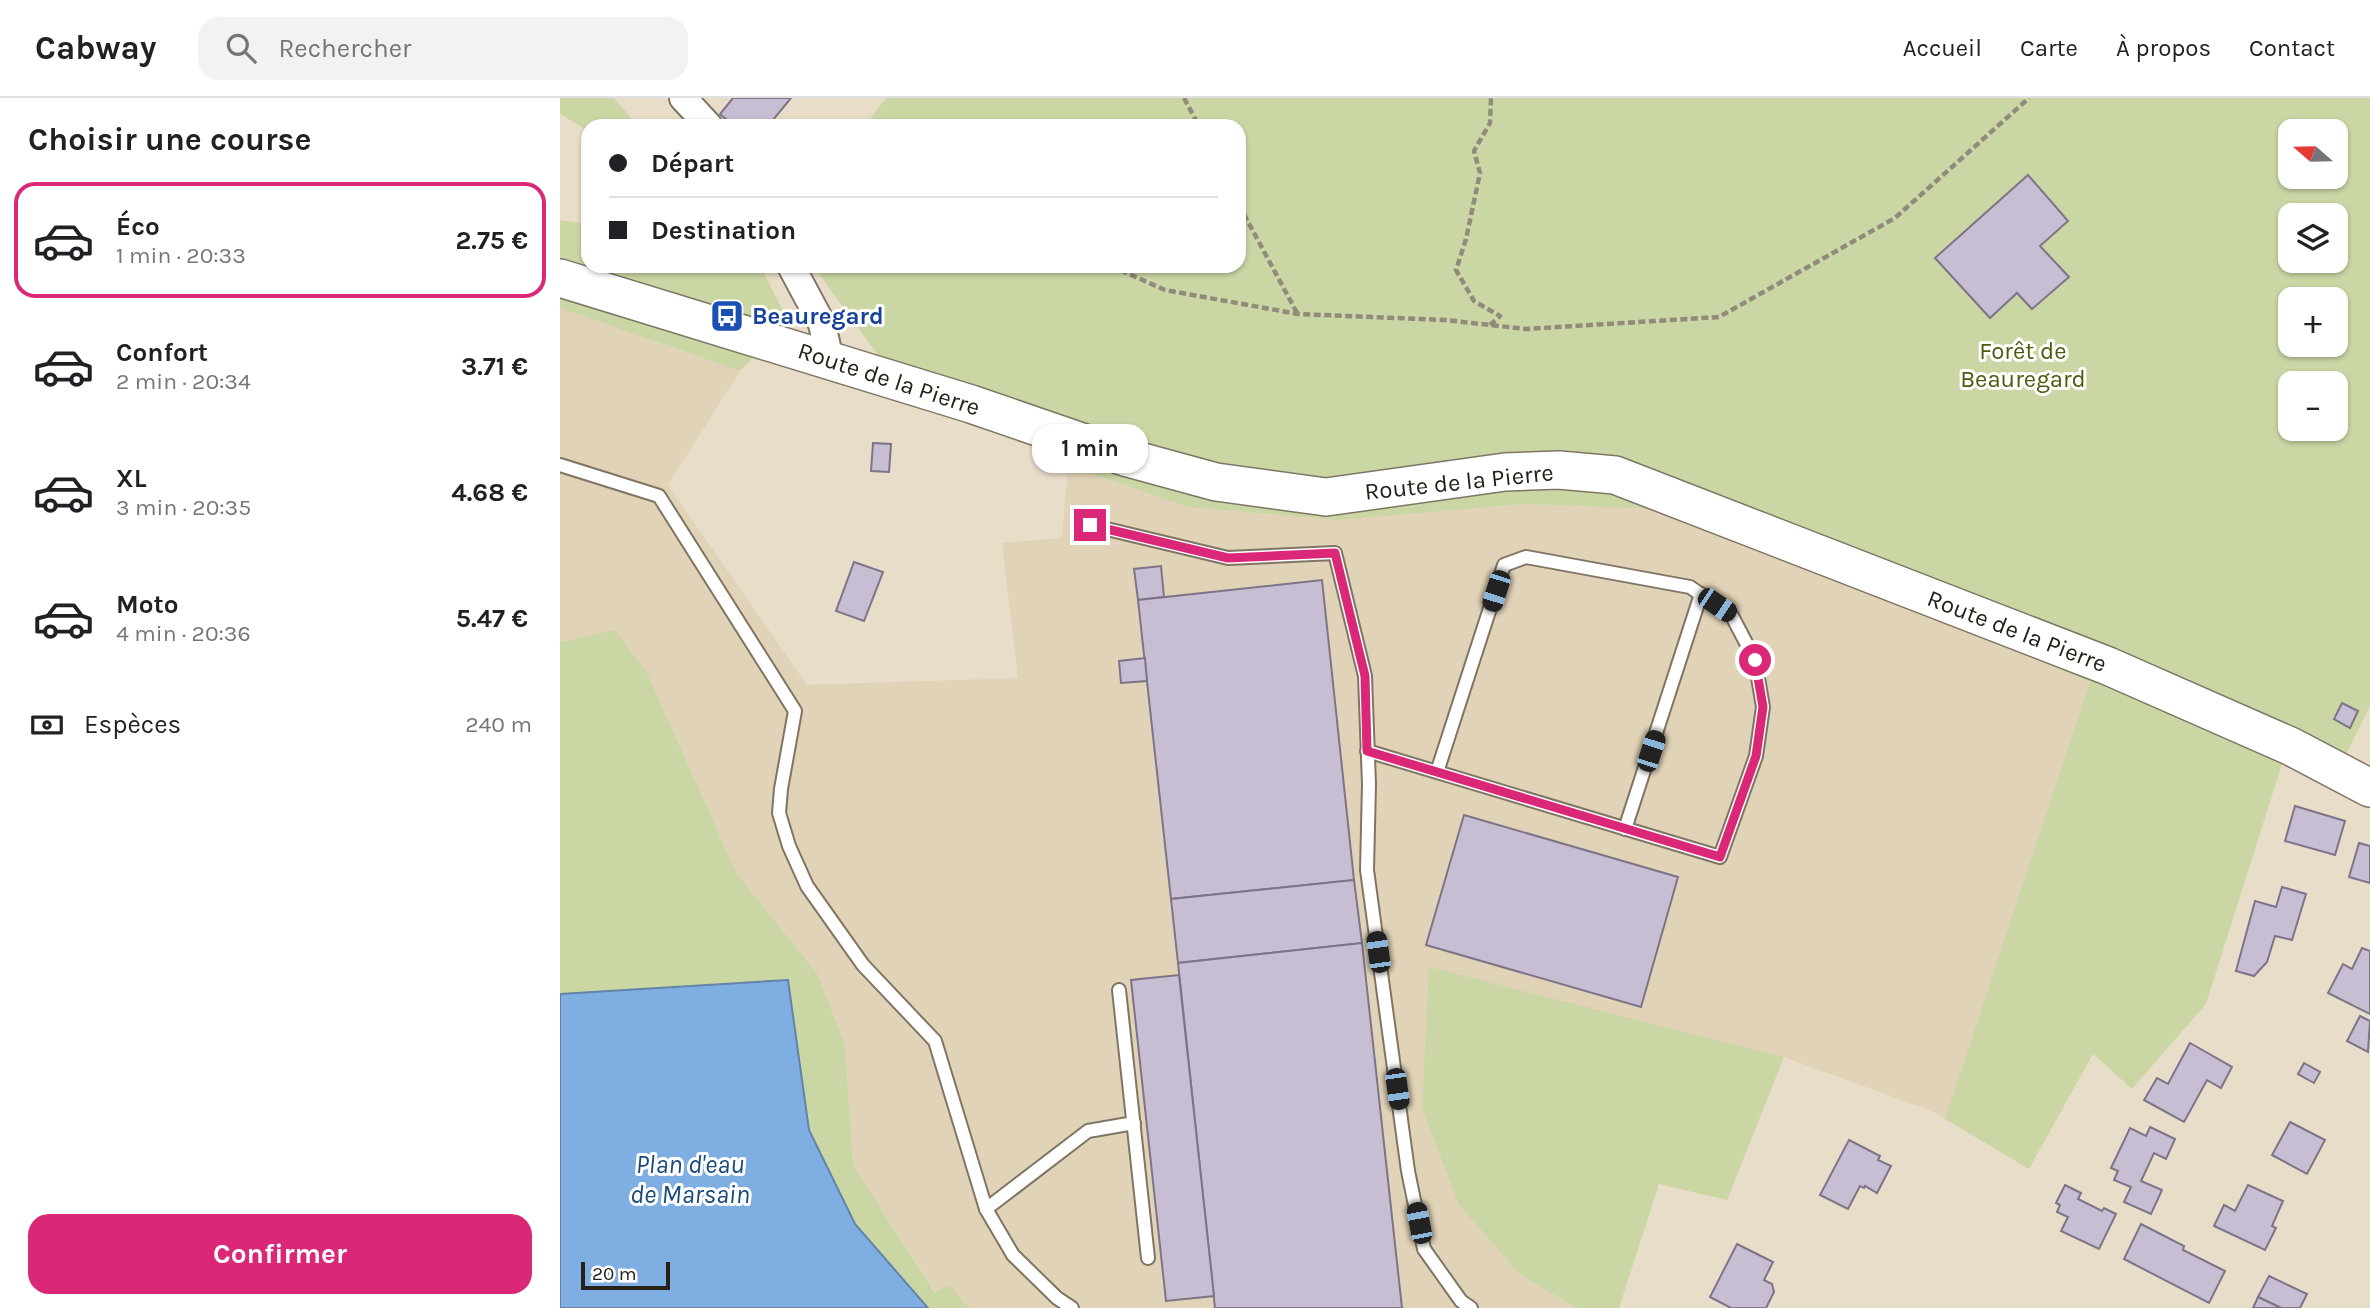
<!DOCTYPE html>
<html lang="fr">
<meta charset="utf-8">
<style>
body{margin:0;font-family:Karla,sans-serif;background:#f2f2f2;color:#202124;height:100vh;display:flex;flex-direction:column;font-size:26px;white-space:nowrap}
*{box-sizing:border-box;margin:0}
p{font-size:23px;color:#757577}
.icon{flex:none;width:38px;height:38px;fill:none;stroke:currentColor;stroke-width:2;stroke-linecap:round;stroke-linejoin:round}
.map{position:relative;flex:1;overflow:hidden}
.drawer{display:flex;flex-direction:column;background:#fff;width:560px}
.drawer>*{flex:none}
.banner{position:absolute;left:21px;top:21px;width:665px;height:154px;border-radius:21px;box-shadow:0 2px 5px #0004;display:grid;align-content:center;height:154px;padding:0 28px;background:#fff}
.needle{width:46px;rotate:290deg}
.tools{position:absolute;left:1718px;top:21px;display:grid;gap:14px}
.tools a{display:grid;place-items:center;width:70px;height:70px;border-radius:14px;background:#fff;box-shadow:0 2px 5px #0004;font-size:35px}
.scale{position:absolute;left:21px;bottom:18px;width:89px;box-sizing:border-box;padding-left:7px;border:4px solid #252119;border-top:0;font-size:19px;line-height:24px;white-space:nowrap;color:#252119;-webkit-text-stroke:5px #fff;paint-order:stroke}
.end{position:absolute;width:32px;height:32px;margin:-16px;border:9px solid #db2777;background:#fff;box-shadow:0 0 0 4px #fff}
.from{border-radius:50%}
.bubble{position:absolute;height:49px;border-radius:21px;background:#fff;box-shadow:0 2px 5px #0004;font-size:23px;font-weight:700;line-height:49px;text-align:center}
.car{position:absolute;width:21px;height:42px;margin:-21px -10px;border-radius:9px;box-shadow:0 0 5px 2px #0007;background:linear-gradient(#222 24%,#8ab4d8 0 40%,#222 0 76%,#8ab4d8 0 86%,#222 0)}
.banner b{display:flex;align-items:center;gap:24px;height:66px;font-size:26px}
.banner b+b{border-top:2px solid #e0e0e0}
.banner i{width:18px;height:18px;background:#202124}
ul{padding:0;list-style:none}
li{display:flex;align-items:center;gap:21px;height:116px;margin:0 14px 10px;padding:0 14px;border:4px solid transparent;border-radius:21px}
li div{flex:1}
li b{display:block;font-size:26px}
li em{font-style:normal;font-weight:700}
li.on{border-color:#db2777}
li>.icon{width:63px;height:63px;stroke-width:1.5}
h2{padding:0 28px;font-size:32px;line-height:84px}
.pay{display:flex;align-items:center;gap:18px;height:77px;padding:0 28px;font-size:26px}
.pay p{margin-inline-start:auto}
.button{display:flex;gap:14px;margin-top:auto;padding:14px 28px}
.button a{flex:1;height:80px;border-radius:21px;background:#db2777;color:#fff;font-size:28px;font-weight:700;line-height:80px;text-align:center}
header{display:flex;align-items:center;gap:42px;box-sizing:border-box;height:98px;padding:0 35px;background:#fff;border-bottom:2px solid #e0e0e0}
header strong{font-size:33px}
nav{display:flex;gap:38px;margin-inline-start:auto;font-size:24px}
.search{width:490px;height:63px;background:#f2f2f2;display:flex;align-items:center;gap:18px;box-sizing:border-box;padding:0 24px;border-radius:21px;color:#757577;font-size:26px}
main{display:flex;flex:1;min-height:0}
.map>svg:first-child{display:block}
</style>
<header>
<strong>Cabway</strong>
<div class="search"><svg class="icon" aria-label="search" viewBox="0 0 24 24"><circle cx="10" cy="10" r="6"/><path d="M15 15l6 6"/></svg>Rechercher</div>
<nav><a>Accueil</a><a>Carte</a><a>À propos</a><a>Contact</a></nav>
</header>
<main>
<section class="drawer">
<h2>Choisir une course</h2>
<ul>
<li class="on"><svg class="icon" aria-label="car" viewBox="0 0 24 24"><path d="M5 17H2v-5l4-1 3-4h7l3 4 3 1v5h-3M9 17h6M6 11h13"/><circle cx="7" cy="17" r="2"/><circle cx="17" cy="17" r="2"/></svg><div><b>Éco</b><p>1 min · 20:33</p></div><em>2.75 €</em></li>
<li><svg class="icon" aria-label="car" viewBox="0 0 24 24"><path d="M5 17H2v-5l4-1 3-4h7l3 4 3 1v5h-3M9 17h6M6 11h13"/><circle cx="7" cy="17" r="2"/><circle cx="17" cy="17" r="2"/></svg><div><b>Confort</b><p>2 min · 20:34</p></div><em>3.71 €</em></li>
<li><svg class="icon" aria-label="car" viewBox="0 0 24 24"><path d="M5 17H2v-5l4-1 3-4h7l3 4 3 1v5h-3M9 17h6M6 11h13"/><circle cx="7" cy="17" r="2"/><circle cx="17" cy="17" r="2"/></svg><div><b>XL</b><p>3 min · 20:35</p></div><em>4.68 €</em></li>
<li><svg class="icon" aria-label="car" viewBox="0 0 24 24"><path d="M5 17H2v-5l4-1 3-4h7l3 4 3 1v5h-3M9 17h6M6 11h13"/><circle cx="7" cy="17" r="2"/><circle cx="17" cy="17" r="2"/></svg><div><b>Moto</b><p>4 min · 20:36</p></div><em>5.47 €</em></li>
</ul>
<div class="pay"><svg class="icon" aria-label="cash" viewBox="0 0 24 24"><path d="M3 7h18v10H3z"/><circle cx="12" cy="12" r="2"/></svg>Espèces<p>240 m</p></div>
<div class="button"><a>Confirmer</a></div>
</section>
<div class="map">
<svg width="1810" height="1210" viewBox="0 0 1810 1210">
<rect width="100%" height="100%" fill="#e8ddc8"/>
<!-- built -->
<path fill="#e1d3b7" d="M0,210L180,273L108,387L247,587L458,580L442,445L502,440L508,368L629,409L962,406L1093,411L1285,483L1531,584L1385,1021L1374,1014L1224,959L962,1178L1017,1210H412L404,1205L390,1187L376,1195L293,1067L285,946L257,875L177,776L87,575L0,544Z"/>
<!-- green -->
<g fill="#cad7a5" fill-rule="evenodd">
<path d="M0,0H54L78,28H28V33L0,16Z"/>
<path d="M326,0H1810V608L1784,661L1733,631L1646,906L1572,991L1533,956L1469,1071L1385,1021L1530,584L1285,483L1093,411L962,406L778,422L629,409L508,368L515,331L323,264L253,168H679V28H305ZM1731,33H1776V79H1731ZM1731,117H1776V163H1731ZM1731,201H1776V247H1731ZM1731,285H1776V331H1731Z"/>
<path d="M0,122L28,126V168H198L204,175L228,223L180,273L0,210Z"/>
<path d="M55,532L87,575L177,776L257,875L285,946L293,1067L375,1195L390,1187L404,1205L412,1210H368L295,1126L249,1032L228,882L0,896V544Z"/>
<path d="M869,869L1224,959L1167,1102L1099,1086L1059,1210H1017L962,1178L899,1107L862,1010Z"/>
</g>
<!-- water -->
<path fill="#7eaee2" stroke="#6384a6" stroke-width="2" d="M228,882L249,1032L295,1126L368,1210H0V896Z"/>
<!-- building -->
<g fill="#c7bed3" stroke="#7d7487" stroke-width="2">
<path d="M173,0H231L208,28H174L160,16Z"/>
<path d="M1468,77L1508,123L1480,148L1509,179L1472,211L1457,195L1430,220L1375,160Z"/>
<path d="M313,345L331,346L329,374L311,373Z"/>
<path d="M294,464L323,474L304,523L276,513Z"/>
<path d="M601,468L604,499L578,502L574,471Z"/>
<path d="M762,482L794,782L611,801L578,502Z"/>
<path d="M585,560L587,583L561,585L559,563Z"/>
<path d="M1782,605L1798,613L1790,630L1774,621Z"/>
<path d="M1735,708L1785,723L1775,757L1725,743Z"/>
<path d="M904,717L1118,779L1081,909L866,847Z"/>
<path d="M1799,745L1810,748V785L1789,779Z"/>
<path d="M794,782L802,845L618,865L611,801Z"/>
<path d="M1722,789L1746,796L1732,842L1715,838L1707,864L1694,878L1676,873L1695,803L1716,809Z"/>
<path d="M802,845L842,1210H655L618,865Z"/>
<path d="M1802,850L1810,853V916L1768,895L1783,866L1792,871Z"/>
<path d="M619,877L654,1198L606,1203L571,882Z"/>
<path d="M1800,918L1810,923L1808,954L1787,943Z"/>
<path d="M1630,945L1672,969L1661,990L1647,982L1624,1024L1584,1002L1597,980L1608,986Z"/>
<path d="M1744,965L1760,974L1754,985L1738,976Z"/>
<path d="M1730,1024L1765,1042L1747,1076L1712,1057Z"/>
<path d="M1590,1029L1615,1041L1606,1061L1594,1055L1581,1083L1602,1092L1591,1116L1564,1104L1571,1089L1554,1082L1558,1073L1551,1070L1570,1030L1586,1038Z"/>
<path d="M1289,1042L1320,1058L1318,1062L1331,1068L1317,1095L1305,1088L1304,1090L1300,1088L1288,1111L1260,1097Z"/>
<path d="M1505,1087L1521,1095L1518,1101L1542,1113L1544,1110L1556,1116L1539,1151L1501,1133L1508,1119L1497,1114L1500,1107L1496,1105Z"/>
<path d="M1688,1087L1723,1103L1712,1128L1716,1130L1705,1152L1654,1128L1664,1107L1675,1113Z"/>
<path d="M1581,1126L1624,1148L1623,1152L1665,1173L1649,1205L1564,1161Z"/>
<path d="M1177,1146L1213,1164L1204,1182L1212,1186L1214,1194L1206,1210H1171L1150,1199Z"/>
<path d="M1709,1178L1747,1196L1740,1210H1721L1698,1199Z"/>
<path d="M1698,1199L1721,1210H1693Z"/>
</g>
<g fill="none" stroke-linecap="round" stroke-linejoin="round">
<defs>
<g id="lane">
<path d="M0,367L99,398L235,613L221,691L219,715L229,748L247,788L303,867L375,943L426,1111L453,1157L497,1200L512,1210"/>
<path d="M530,427L668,460L775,455L805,578L809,686L807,772L848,1073L864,1151L901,1203L911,1210"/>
<path d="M807,653L1160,759L1196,658L1203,609L1195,562L1172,518L1130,489L966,459L944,467L877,674"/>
<path d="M1065,731L1141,496"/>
<path d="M559,892L588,1160"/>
<path d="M426,1111L528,1033L574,1025"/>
</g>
<g id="street">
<path d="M123,0L149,28"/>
<path d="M231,168L262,226L270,262"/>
</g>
<path id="secondary" d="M0,180L411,306L568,360L656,384L766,399L945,374L999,372L1055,377L1548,568L1730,648L1810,690"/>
</defs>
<!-- lane casing -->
<use href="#lane" stroke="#7f7562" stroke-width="16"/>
<!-- street casing -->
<use href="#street" stroke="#7f7562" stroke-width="30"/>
<!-- secondary casing -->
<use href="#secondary" stroke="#7f7562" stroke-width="40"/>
<!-- path -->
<g stroke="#928b7b" stroke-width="4.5" stroke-dasharray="7 3.5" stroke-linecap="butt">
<path d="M624,0L639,28"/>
<path d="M679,107L737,215"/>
<path d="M551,168L605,192L738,216L885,222L966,231L1159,219L1335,120L1469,0"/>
<path d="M930,227L940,218L914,203L896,172L906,141L920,75L914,53L930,25L931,0"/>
</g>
<!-- lane -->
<use href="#lane" stroke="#fff" stroke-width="12"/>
<!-- street -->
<use href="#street" stroke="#fff" stroke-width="26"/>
<!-- secondary -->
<use href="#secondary" stroke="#fff" stroke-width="37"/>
</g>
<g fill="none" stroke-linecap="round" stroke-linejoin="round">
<!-- route -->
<path stroke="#db2777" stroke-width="9" d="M530,427L668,460L775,455L805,578L807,653L1160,759L1196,658L1203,609L1195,562"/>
</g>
<!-- icons -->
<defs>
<symbol id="bus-square" viewBox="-11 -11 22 22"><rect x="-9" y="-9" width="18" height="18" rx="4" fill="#1a4fb4" stroke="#fff"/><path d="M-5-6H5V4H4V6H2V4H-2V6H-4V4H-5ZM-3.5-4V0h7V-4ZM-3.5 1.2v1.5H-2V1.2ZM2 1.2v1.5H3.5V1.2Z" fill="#fff"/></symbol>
</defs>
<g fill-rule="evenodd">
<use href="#bus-square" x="148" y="199" width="38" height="38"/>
</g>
<g text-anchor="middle" stroke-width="6" stroke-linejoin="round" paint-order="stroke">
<!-- transit labels -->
<g font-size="24" font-weight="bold" fill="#164399" stroke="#fff" text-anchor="start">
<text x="192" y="226">Beauregard</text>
</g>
<!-- park labels -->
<g font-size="24" fill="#4d5b0f" stroke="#fff">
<text x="1463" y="261">Forêt de<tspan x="1463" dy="28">Beauregard</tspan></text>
</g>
<!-- street labels -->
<g font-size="24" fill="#252119" stroke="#fff">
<text transform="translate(329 281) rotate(18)" y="8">Route de la Pierre</text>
<text transform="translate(899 384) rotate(-6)" y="8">Route de la Pierre</text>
<text transform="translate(1457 533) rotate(21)" y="8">Route de la Pierre</text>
</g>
<!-- water labels -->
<g font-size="26" font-style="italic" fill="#184a7a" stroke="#fff">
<text x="130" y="1075">Plan d'eau<tspan x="130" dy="30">de Marsain</tspan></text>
</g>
</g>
</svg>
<div class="tools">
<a><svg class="needle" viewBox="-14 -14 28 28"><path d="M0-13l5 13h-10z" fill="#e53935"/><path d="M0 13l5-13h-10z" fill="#757577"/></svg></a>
<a><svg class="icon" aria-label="layers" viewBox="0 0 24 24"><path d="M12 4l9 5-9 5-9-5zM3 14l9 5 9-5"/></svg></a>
<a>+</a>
<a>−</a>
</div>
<div class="scale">20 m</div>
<i class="end from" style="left:1195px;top:562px"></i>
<i class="end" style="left:530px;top:427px"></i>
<div class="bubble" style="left:472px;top:326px;width:116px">1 min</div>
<i class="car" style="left:936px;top:493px;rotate:198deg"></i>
<i class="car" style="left:1157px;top:507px;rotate:124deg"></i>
<i class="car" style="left:1091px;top:653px;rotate:18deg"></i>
<i class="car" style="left:818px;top:854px;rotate:352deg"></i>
<i class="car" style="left:837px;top:991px;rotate:172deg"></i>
<i class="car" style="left:859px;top:1125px;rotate:349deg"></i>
<div class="banner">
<b><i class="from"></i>Départ</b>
<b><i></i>Destination</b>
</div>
</div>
</main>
